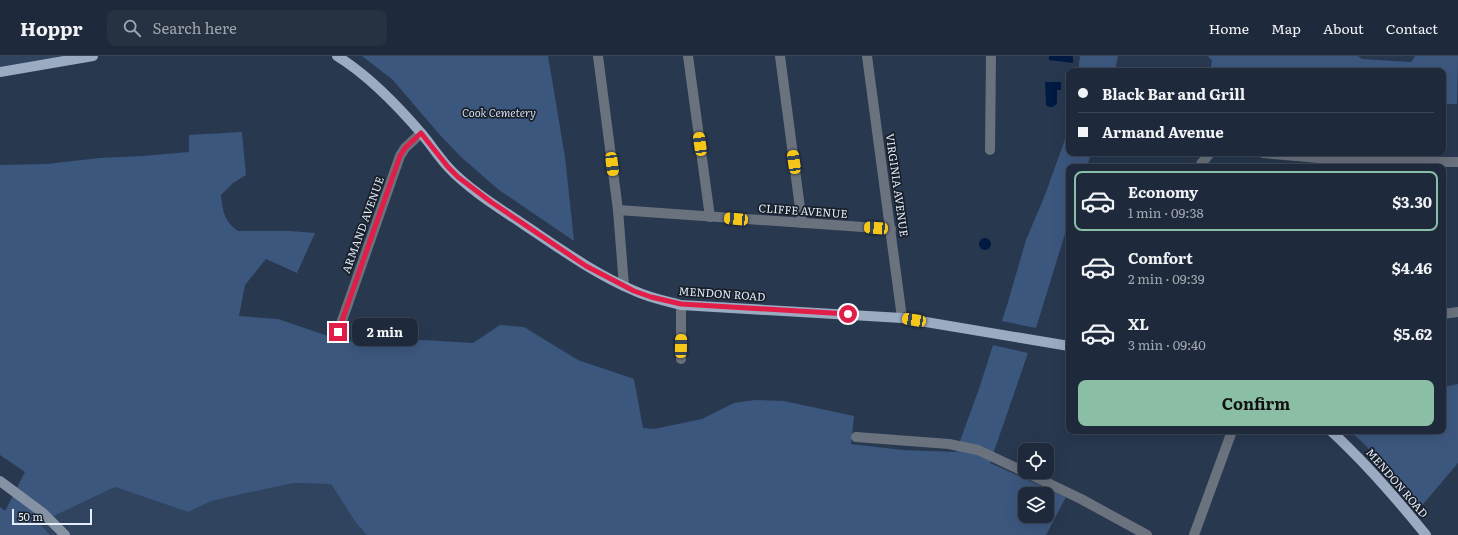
<!DOCTYPE html>
<meta charset="utf-8">
<style>
body{margin:0;font-family:Literata,serif;background:#263242;color:#f1f3f6;height:100vh;display:flex;flex-direction:column;font-size:15px;white-space:nowrap}
*{box-sizing:border-box;margin:0}
p{font-size:13px;color:#a1a7af}
.icon{flex:none;width:22px;height:22px;fill:none;stroke:currentColor;stroke-width:2;stroke-linecap:round;stroke-linejoin:round}
.map{position:relative;flex:1;overflow:hidden}
.sheet{position:absolute;left:1066px;top:108px;width:380px;height:270px;display:flex;flex-direction:column;background:#1e2a3b;border-radius:8px;box-shadow:0 4px 16px #0002,0 0 0 1px #3c4655}
.sheet>*{flex:none}
.banner{position:absolute;left:1066px;top:12px;width:380px;height:88px;border-radius:8px;box-shadow:0 4px 16px #0002,0 0 0 1px #3c4655;display:grid;align-content:center;height:88px;padding:0 12px;background:#1e2a3b}
.fabs{position:absolute;left:1018px;top:387px;display:grid;gap:8px}
.fabs a{display:grid;place-items:center;width:36px;height:36px;border-radius:8px;background:#1e2a3b;box-shadow:0 4px 16px #0002,0 0 0 1px #3c4655;font-size:20px}
.scale{position:absolute;left:12px;bottom:10px;width:80px;box-sizing:border-box;padding-left:4px;border:2px solid #e3edfc;border-top:0;font-size:11px;line-height:14px;white-space:nowrap;color:#e3edfc;-webkit-text-stroke:3px #181f29;paint-order:stroke}
.end{position:absolute;width:18px;height:18px;margin:-9px;border:5px solid #e11d48;background:#fff;box-shadow:0 0 0 2px #fff}
.from{border-radius:50%}
.bubble{position:absolute;height:28px;border-radius:8px;background:#1e2a3b;box-shadow:0 4px 16px #0002,0 0 0 1px #3c4655;font-size:13px;font-weight:700;line-height:28px;text-align:center}
.car{position:absolute;width:12px;height:24px;margin:-12px -6px;border-radius:5px;box-shadow:0 0 3px 1px #0007;background:linear-gradient(#f5c518 24%,#345 0 40%,#f5c518 0 76%,#345 0 86%,#f5c518 0)}
.banner b{display:flex;align-items:center;gap:14px;height:38px;font-size:15px}
.banner b+b{border-top:1px solid #3c4655}
.banner i{width:10px;height:10px;background:#f1f3f6}
ul{padding:7px 0 0;list-style:none}
li{display:flex;align-items:center;gap:12px;height:60px;margin:0 8px 6px;padding:0 4px;border:2px solid transparent;border-radius:8px}
li div{flex:1}
li b{display:block;font-size:15px}
li em{font-style:normal;font-weight:700}
li.active{border-color:#8abfa5}
li>.icon{width:36px;height:36px;stroke-width:1.5}
.cta{display:flex;gap:8px;margin-top:auto;padding:8px 12px}
.cta a{flex:1;height:46px;border-radius:8px;background:#8abfa5;color:#111;font-size:16px;font-weight:700;line-height:46px;text-align:center}
header{display:flex;align-items:center;gap:24px;box-sizing:border-box;height:56px;padding:0 20px;background:#1e2a3b;border-bottom:1px solid #3c4655}
header strong{font-size:19px}
nav{display:flex;gap:22px;margin-inline-start:auto;font-size:14px}
.search{width:280px;height:36px;background:#263242;display:flex;align-items:center;gap:10px;box-sizing:border-box;padding:0 14px;border-radius:8px;color:#a1a7af;font-size:15px}
.map>svg:first-child{display:block}
</style>
<header>
<strong>Hoppr</strong>
<div class="search"><svg class="icon" aria-label="search" viewBox="0 0 24 24"><circle cx="10" cy="10" r="6"/><path d="M15 15l6 6"/></svg>Search here</div>
<nav><a>Home</a><a>Map</a><a>About</a><a>Contact</a></nav>
</header>
<div class="map">
<svg width="1458" height="479" viewBox="0 0 1458 479">
<rect width="100%" height="100%" fill="#28384f"/>
<!-- built -->
<g fill="#30435f">
<path d="M0,0H67L0,13Z"/>
<path d="M294,427L331,428L356,467L367,479H50L38,467L115,431L188,456L212,445L242,438Z"/>
</g>
<!-- green -->
<g fill="#3c577e" fill-rule="evenodd">
<path d="M362,0H548L565,101L574,185L499,134L461,101L440,79L393,24Z"/>
<path d="M1080,0H1118L1115,15H1078Z"/>
<path d="M1208,0H1358L1362,3L1411,6L1415,0H1458L1457,48H1443V15H1210L1212,5Z"/>
<path d="M1069,72V97H1091L1087,111H1069V165L1036,272L1002,265L1008,246L1026,184L1045,139Z"/>
<path d="M242,76L246,119L233,127L221,139C223,156 224,165 238,175H290L315,177L297,217L266,203L245,229L239,260L278,263L343,285L424,284L473,287L500,269L524,271L578,304L634,323L643,372L654,373L702,363L734,347L755,344L784,345L854,360L851,388L902,394L956,396L979,333L993,289L1028,297L990,407L1066,441L1046,479H367L356,467L331,428L294,427L242,438L212,445L188,456L115,431L39,467L50,479H0V451L5,455L25,416L0,399V109L47,108L99,102L143,100L189,96V79ZM1025,438H1047V460H1025Z"/>
<path d="M1458,328V407L1419,453C1399,425 1376,398 1350,375H1443V331Z"/>
</g>
<!-- water -->
<g fill="#001a41">
<path d="M1049,0H1073V7L1049,4Z"/>
<path d="M1045,26H1061V34H1057V48L1053,51H1049L1046,49Z"/>
<circle cx="985" cy="188" r="6"/>
</g>
<g fill="none" stroke-linecap="round" stroke-linejoin="round">
<!-- street -->
<g stroke="#6a727d" stroke-width="10">
<path d="M598,0L618,154L624,230"/>
<path d="M688,0L710,161"/>
<path d="M780,0L802,167"/>
<path d="M867,0L902,262"/>
<path d="M990,94L991,0"/>
<path d="M1263,97L1365,106H1458"/>
<path d="M1201,111V108L1210,97"/>
<path d="M618,154L891,173"/>
<path d="M1443,258L1458,256"/>
<path d="M338,276L400,100L405,92L421,77"/>
<path d="M681,303V249"/>
<path d="M856,381L949,388L978,394L1025,416"/>
<path d="M1025,416L1081,443L1147,479"/>
<path d="M1194,479L1232,375"/>
</g>
<!-- secondary -->
<path stroke="#8592a4" stroke-width="10" d="M0,425L43,457L65,479"/>
<!-- primary -->
<g stroke="#9aabc2" stroke-width="10">
<path d="M337,0C368,19 398,50 422,78C431,89 439,101 448,111C467,132 499,152 523,168C559,192 595,218 635,235C650,242 666,245 681,249L902,262L1069,290"/>
<path d="M0,16L93,0"/>
<path d="M1331,375C1366,407 1396,442 1426,479"/>
</g>
</g>
<g fill="none" stroke-linecap="round" stroke-linejoin="round">
<!-- route -->
<path stroke="#e11d48" stroke-width="5" d="M338,276L400,100L405,92L421,77L448,111L458,121L491,146L586,210L634,235L651,241L681,248L848,258"/>
</g>
<g text-anchor="middle" stroke-width="3.5" stroke-linejoin="round" paint-order="stroke">
<!-- park labels -->
<g font-size="11" font-style="italic" fill="#d2ddee" stroke="#181f29">
<text x="499" y="61">Cook Cemetery</text>
</g>
<!-- street labels -->
<g font-size="11" fill="#e3edfc" stroke="#181f29">
<text transform="translate(897 129) rotate(82)" y="4">VIRGINIA AVENUE</text>
<text transform="translate(803 155) rotate(4)" y="4">CLIFFE AVENUE</text>
<text transform="translate(363 169) rotate(-70)" y="4">ARMAND AVENUE</text>
<text transform="translate(722 238) rotate(4)" y="4">MENDON ROAD</text>
<text transform="translate(1397 427) rotate(49)" y="4">MENDON ROAD</text>
</g>
</g>
</svg>
<div class="fabs">
<a><svg class="icon" aria-label="locate" viewBox="0 0 24 24"><circle cx="12" cy="12" r="6"/><path d="M12 2v4M12 18v4M2 12h4M18 12h4"/></svg></a>
<a><svg class="icon" aria-label="layers" viewBox="0 0 24 24"><path d="M12 4l9 5-9 5-9-5zM3 14l9 5 9-5"/></svg></a>
</div>
<div class="scale">50 m</div>
<i class="end from" style="left:848px;top:258px"></i>
<i class="end" style="left:338px;top:276px"></i>
<div class="bubble" style="left:352px;top:262px;width:66px">2 min</div>
<i class="car" style="left:700px;top:88px;rotate:352deg"></i>
<i class="car" style="left:794px;top:106px;rotate:352deg"></i>
<i class="car" style="left:612px;top:108px;rotate:173deg"></i>
<i class="car" style="left:736px;top:163px;rotate:275deg"></i>
<i class="car" style="left:876px;top:172px;rotate:274deg"></i>
<i class="car" style="left:914px;top:264px;rotate:279deg"></i>
<i class="car" style="left:681px;top:290px;rotate:1deg"></i>
<div class="banner">
<b><i class="from"></i>Black Bar and Grill</b>
<b><i></i>Armand Avenue</b>
</div>
<section class="sheet">
<ul>
<li class="active"><svg class="icon" aria-label="car" viewBox="0 0 24 24"><path d="M5 17H2v-5l4-1 3-4h7l3 4 3 1v5h-3M9 17h6M6 11h13"/><circle cx="7" cy="17" r="2"/><circle cx="17" cy="17" r="2"/></svg><div><b>Economy</b><p>1 min · 09:38</p></div><em>$3.30</em></li>
<li><svg class="icon" aria-label="car" viewBox="0 0 24 24"><path d="M5 17H2v-5l4-1 3-4h7l3 4 3 1v5h-3M9 17h6M6 11h13"/><circle cx="7" cy="17" r="2"/><circle cx="17" cy="17" r="2"/></svg><div><b>Comfort</b><p>2 min · 09:39</p></div><em>$4.46</em></li>
<li><svg class="icon" aria-label="car" viewBox="0 0 24 24"><path d="M5 17H2v-5l4-1 3-4h7l3 4 3 1v5h-3M9 17h6M6 11h13"/><circle cx="7" cy="17" r="2"/><circle cx="17" cy="17" r="2"/></svg><div><b>XL</b><p>3 min · 09:40</p></div><em>$5.62</em></li>
</ul>
<div class="cta"><a>Confirm</a></div>
</section>
</div>
